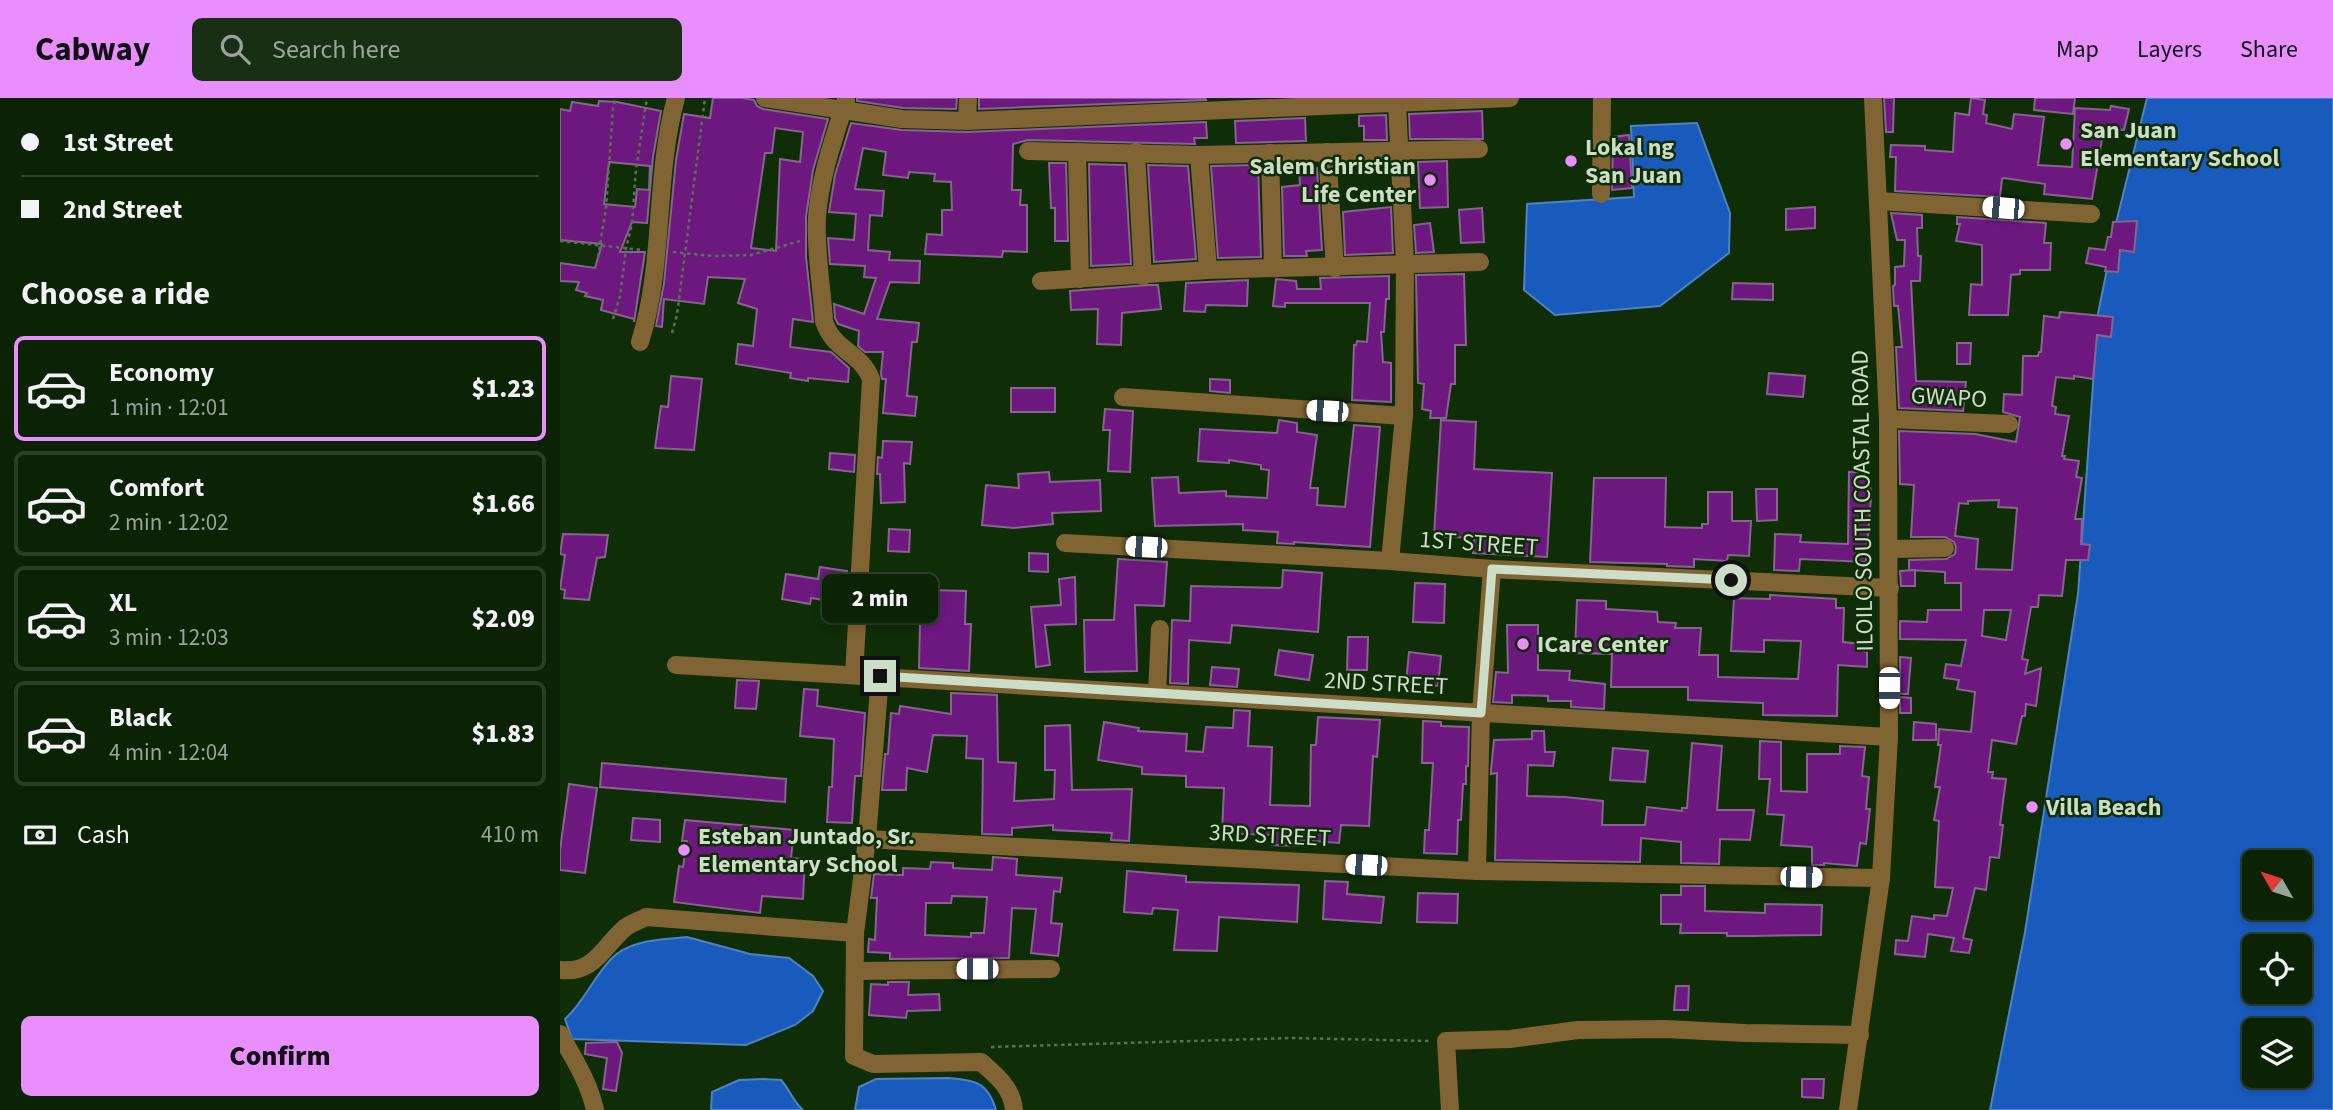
<!DOCTYPE html>
<meta charset="utf-8">
<style>
body{margin:0;font-family:"Source Sans 3",sans-serif;background:#192f13;color:#f1f3f6;height:100vh;display:flex;flex-direction:column;font-size:26px;white-space:nowrap}
*{box-sizing:border-box;margin:0}
p{font-size:23px;color:#9aa49a}
.icon{flex:none;width:38px;height:38px;fill:none;stroke:currentColor;stroke-width:2;stroke-linecap:round;stroke-linejoin:round}
.map{position:relative;flex:1;overflow:hidden}
.side{display:flex;flex-direction:column;background:#0b2205;width:560px}
.side>*{flex:none}
.guide{display:grid;align-content:center;height:154px;padding:0 21px;background:#0b2205}
.needle{width:46px;rotate:309deg}
.controls{position:absolute;left:1682px;top:752px;display:grid;gap:14px}
.controls a{display:grid;place-items:center;width:70px;height:70px;border-radius:10px;background:#0b2205;box-shadow:0 4px 10px #0003,0 0 0 2px #2b3f27;font-size:35px}
.end{position:absolute;width:32px;height:32px;margin:-16px;border:9px solid #ccdec7;background:#111;box-shadow:0 0 0 4px #111}
.from{border-radius:50%}
.bubble{position:absolute;height:49px;border-radius:10px;background:#0b2205;box-shadow:0 4px 10px #0003,0 0 0 2px #2b3f27;font-size:23px;font-weight:800;line-height:49px;text-align:center}
.car{position:absolute;width:21px;height:42px;margin:-21px -10px;border-radius:9px;box-shadow:0 0 5px 2px #0007;background:linear-gradient(#fff 24%,#345 0 40%,#fff 0 76%,#345 0 86%,#fff 0)}
.guide b{display:flex;align-items:center;gap:24px;height:66px;font-size:26px}
.guide b+b{border-top:2px solid #2b3f27}
.guide i{width:18px;height:18px;background:#f1f3f6}
ul{padding:0;list-style:none}
li{display:flex;align-items:center;gap:21px;height:105px;margin:0 14px 10px;padding:0 7px;border:4px solid #2b3f27;border-radius:10px}
li div{flex:1}
li b{display:block;font-size:26px}
li em{font-style:normal;font-weight:800}
li.selected{border-color:#e88eff}
li>.icon{width:63px;height:63px;stroke-width:1.5}
h2{padding:0 21px;font-size:32px;line-height:84px}
.pay{display:flex;align-items:center;gap:18px;height:77px;padding:0 21px;font-size:26px}
.pay p{margin-inline-start:auto}
.primary-button{display:flex;gap:14px;margin-top:auto;padding:14px 21px}
.primary-button a{flex:1;height:80px;border-radius:10px;background:#e88eff;color:#111;font-size:28px;font-weight:800;line-height:80px;text-align:center}
header{display:flex;align-items:center;gap:42px;box-sizing:border-box;height:98px;padding:0 35px;background:#e88eff;color:#111}
header strong{font-size:33px}
nav{display:flex;gap:38px;margin-inline-start:auto;font-size:24px}
.search{width:490px;height:63px;background:#192f13;display:flex;align-items:center;gap:18px;box-sizing:border-box;padding:0 24px;border-radius:10px;color:#9aa49a;font-size:26px}
main{display:flex;flex:1;min-height:0}
.map>svg:first-child{display:block}
</style>
<header>
<strong>Cabway</strong>
<div class="search"><svg class="icon" aria-label="search" viewBox="0 0 24 24"><circle cx="10" cy="10" r="6"/><path d="M15 15l6 6"/></svg>Search here</div>
<nav><a>Map</a><a>Layers</a><a>Share</a></nav>
</header>
<main>
<section class="side">
<div class="guide">
<b><i class="from"></i>1st Street</b>
<b><i></i>2nd Street</b>
</div>
<h2>Choose a ride</h2>
<ul>
<li class="selected"><svg class="icon" aria-label="car" viewBox="0 0 24 24"><path d="M5 17H2v-5l4-1 3-4h7l3 4 3 1v5h-3M9 17h6M6 11h13"/><circle cx="7" cy="17" r="2"/><circle cx="17" cy="17" r="2"/></svg><div><b>Economy</b><p>1 min · 12:01</p></div><em>$1.23</em></li>
<li><svg class="icon" aria-label="car" viewBox="0 0 24 24"><path d="M5 17H2v-5l4-1 3-4h7l3 4 3 1v5h-3M9 17h6M6 11h13"/><circle cx="7" cy="17" r="2"/><circle cx="17" cy="17" r="2"/></svg><div><b>Comfort</b><p>2 min · 12:02</p></div><em>$1.66</em></li>
<li><svg class="icon" aria-label="car" viewBox="0 0 24 24"><path d="M5 17H2v-5l4-1 3-4h7l3 4 3 1v5h-3M9 17h6M6 11h13"/><circle cx="7" cy="17" r="2"/><circle cx="17" cy="17" r="2"/></svg><div><b>XL</b><p>3 min · 12:03</p></div><em>$2.09</em></li>
<li><svg class="icon" aria-label="car" viewBox="0 0 24 24"><path d="M5 17H2v-5l4-1 3-4h7l3 4 3 1v5h-3M9 17h6M6 11h13"/><circle cx="7" cy="17" r="2"/><circle cx="17" cy="17" r="2"/></svg><div><b>Black</b><p>4 min · 12:04</p></div><em>$1.83</em></li>
</ul>
<div class="pay"><svg class="icon" aria-label="cash" viewBox="0 0 24 24"><path d="M3 7h18v10H3z"/><circle cx="12" cy="12" r="2"/></svg>Cash<p>410 m</p></div>
<div class="primary-button"><a>Confirm</a></div>
</section>
<div class="map">
<svg width="1773" height="1012" viewBox="0 0 1773 1012">
<rect width="100%" height="100%" fill="#0f2d07"/>
<!-- water -->
<g fill="#195abd" stroke="#4f82c0" stroke-width="2" fill-rule="evenodd">
<path d="M1587,0H1773V1012H1430L1465,834L1518,496L1538,216L1557,121ZM1694,765H1740V810H1694ZM1694,849H1740V894H1694ZM1694,933H1740V978H1694Z"/>
<path d="M1137,25L1170,115L1169,155L1100,208L995,217L964,192L967,106L1074,99L1071,28Z"/>
<path d="M127,839L190,856L229,860L253,878L263,893L253,913L235,927L186,947L12,941L5,921C24,904 33,880 51,861C70,841 102,842 127,839Z"/>
<path d="M388,980C415,982 428,984 436,1012H295L299,989L316,981Z"/>
<path d="M203,981L221,982C230,992 233,1003 243,1012H151L152,994L179,982Z"/>
</g>
<!-- building -->
<g fill="#6c187f" stroke="#85658d" stroke-width="2" fill-rule="evenodd">
<path d="M153,0H182L194,2L197,8L203,11L268,21L253,72L246,118V159L253,224L233,221L230,249L271,254L289,270L288,284L248,280V283L230,280L231,275L176,266L178,246L193,248L197,211L178,205L185,181L148,179L144,206L104,201L102,229L96,228L104,185L116,62L124,16L150,20ZM215,30L243,34L240,64L220,61L216,153L191,150L205,55H212Z"/>
<path d="M297,0H397L396,11L343,10L297,3Z"/>
<path d="M419,0H645L646,2L419,11Z"/>
<path d="M1324,0H1334L1333,34H1326Z"/>
<path d="M1411,0L1425,2L1423,16L1427,17L1426,25L1452,31L1454,16L1484,19L1478,67L1512,69L1515,10L1550,12L1551,8L1569,11L1564,32L1544,29L1532,101L1484,96L1485,86L1444,80L1442,81L1440,99L1335,93L1336,59H1330L1331,47L1365,48V52L1393,54L1395,15L1409,17Z"/>
<path d="M1475,0H1515L1513,16L1474,12Z"/>
<path d="M39,3L57,4L101,13L93,59L87,125L72,124L60,154H85L74,224V221L41,212L43,202L25,198L27,195L16,192L19,184L0,183V165L35,170L42,146L0,142V11L10,13L12,4L38,8ZM49,64L90,68L89,92L77,91L75,109L44,106Z"/>
<path d="M922,13L923,41H850L849,16Z"/>
<path d="M826,17L827,42H804V28H799V18Z"/>
<path d="M745,20L746,43L676,45L675,23Z"/>
<path d="M646,24L647,40H634L635,46L468,42L453,46L452,92H461L460,107H467V154L443,153L442,159L365,156L367,136L382,137V112H392L391,84L374,83L375,76L349,74L348,80L323,77L326,54L303,50L295,91L324,93L322,118L310,117L308,152L330,154L329,162L360,163L359,185L330,184L317,221L359,225L357,244H352L347,298L357,299L355,318L323,315L326,281H322L321,276L323,254H305L298,248L299,233L278,226L275,220L274,206L304,216L316,180L304,179L305,168L270,166L268,140L294,142L296,116L269,114L275,77L291,25L342,32L407,34Z"/>
<path d="M1069,37L1072,90L1052,92L1053,39Z"/>
<path d="M887,63L888,109L860,110L858,64Z"/>
<path d="M489,65H506L508,143H495V110H491Z"/>
<path d="M529,66L565,67L571,166L531,168Z"/>
<path d="M588,67L628,68L636,161L594,164Z"/>
<path d="M698,67L701,159L658,160L651,68Z"/>
<path d="M757,70L762,152L746,153L747,158H724L722,89L740,87L739,72Z"/>
<path d="M831,109L833,155L785,157L783,114Z"/>
<path d="M1255,109V130L1226,132V111Z"/>
<path d="M922,110L924,144L901,145L899,112Z"/>
<path d="M1331,115L1362,117V130H1357L1358,158H1361L1360,183H1351L1356,283L1406,284L1403,313L1339,310L1336,249H1342L1338,208H1334L1333,188L1335,187V169L1344,168L1345,142H1337Z"/>
<path d="M1397,119L1486,125L1484,145H1491L1490,172H1460V176L1451,177L1448,217H1409L1411,186L1422,187V147L1396,143L1400,126H1397Z"/>
<path d="M1577,123L1574,154L1560,152L1558,174L1545,173L1546,169L1526,165L1529,150L1545,152L1548,139H1551L1553,124Z"/>
<path d="M870,125L874,154L856,155L854,127Z"/>
<path d="M904,176L906,247H895V286H891L886,320H870L871,313L862,311L864,286L858,285L856,177Z"/>
<path d="M829,178V201H826L824,234H821L823,264L831,265V304L792,302L794,247H796L797,243L807,244L810,205H725V209L713,208L716,181L736,183L737,191H761L760,180Z"/>
<path d="M688,182L687,208L646,207L645,214L624,213L626,185Z"/>
<path d="M1173,185L1213,186V202L1172,201Z"/>
<path d="M589,187H598L601,211L562,215L561,247L537,246L538,211L511,212L510,193Z"/>
<path d="M1500,214L1553,219L1551,239L1537,237L1533,281L1514,278V281L1496,279L1492,308L1496,309L1495,316L1509,318L1502,358H1505L1504,361L1519,363L1516,379L1522,380L1515,421H1522L1521,446L1530,447L1528,462H1506L1502,498L1479,497L1478,509H1471L1462,561L1468,562L1465,576L1481,570L1476,608L1466,606L1465,618H1462L1456,646L1432,642L1428,674H1433L1432,680L1446,681L1440,727H1443L1439,760L1430,759L1426,792L1415,790L1403,840L1412,842L1409,855L1391,853L1394,840L1368,836L1365,859L1335,856L1336,842L1348,843L1352,818L1374,821V817L1387,818L1393,790L1375,789L1379,723L1374,722L1380,689H1375L1381,647H1378L1379,631L1411,634L1415,594L1397,591L1399,582L1384,580L1386,566L1401,568L1406,542L1340,541V523L1367,524L1368,512H1401V485H1385V474L1349,472V462L1386,461L1395,456L1396,449L1394,444L1385,439H1351L1354,387L1340,386L1339,333L1415,336L1456,344L1460,319L1443,314L1444,296L1462,297L1463,258H1478L1479,254H1481L1484,218L1499,220ZM1439,402L1438,409L1457,410L1452,472L1416,471L1418,441L1395,438L1399,405L1408,406V403ZM1424,512H1451L1446,542L1422,538Z"/>
<path d="M1397,245H1411L1410,266H1397Z"/>
<path d="M1209,275L1245,278L1243,299L1207,296Z"/>
<path d="M111,278L142,281L134,352L95,350L101,308L108,309Z"/>
<path d="M650,281L670,282V295L650,293Z"/>
<rect x="451" y="290" width="44" height="24"/>
<path d="M545,311L573,313L570,374L548,373L550,332H543Z"/>
<path d="M719,322L737,325V334L757,337L750,390H758L757,407L785,409L794,327L820,329L810,449L734,444V446L717,445L718,434L683,432V426L595,428L592,380L618,379L619,395L666,393V398L707,400L709,372L701,371V367L669,362V365L638,363L640,331L717,335Z"/>
<path d="M881,322L916,324L914,371L992,375L987,459L913,455L914,440L874,438Z"/>
<path d="M323,343L352,344L350,366L344,365L345,404L321,405L320,376H317L318,359L322,360Z"/>
<path d="M270,355L295,357L294,374L269,371Z"/>
<path d="M489,374L490,384L540,382L541,413L492,415L493,426L454,430L422,427L426,387L459,390L458,376Z"/>
<path d="M1289,374H1309L1311,399L1306,464L1240,461L1239,473L1214,472L1215,436L1241,437L1240,444L1288,446Z"/>
<path d="M1034,380H1106L1105,429L1142,430V426H1148V394H1172V423H1191L1189,458L1168,457L1167,463L1134,461V469L1107,468V466L1030,464Z"/>
<path d="M1196,391H1217V422L1197,423Z"/>
<path d="M329,431L350,432L349,454L328,453Z"/>
<path d="M3,436L48,437L45,459L37,460L29,502L4,500L5,492L0,491L5,457L0,456Z"/>
<path d="M469,455L488,456V474L469,473Z"/>
<path d="M558,461L607,464L604,508L575,507L577,573L525,574L524,522H554Z"/>
<path d="M260,469L287,473L282,505L251,500L250,506L222,501L226,476L258,481Z"/>
<path d="M723,472L762,475L758,534L672,527L670,545L629,542L628,586L610,585L612,522L630,523L631,488L720,490L722,489Z"/>
<path d="M1355,472V488H1341L1340,473Z"/>
<path d="M515,479L516,526L485,527L490,567L476,569L471,509L501,507L499,481Z"/>
<path d="M855,485L885,486L884,525L853,524Z"/>
<path d="M372,492L406,493L405,526H411L409,573L359,570L360,525H370Z"/>
<path d="M1210,497L1276,501V510H1284L1283,544L1303,546L1302,553L1307,554V569L1278,567L1277,618L1203,617V605L1128,602V589H1051L1052,556L1015,555L1017,502L1046,503V511L1097,514L1098,524L1116,525L1115,530H1141L1139,557H1158V579L1238,581L1241,543L1204,542V554L1171,553L1174,500L1210,501Z"/>
<path d="M947,527H978V572L1010,573L1009,582L1045,586L1044,611L1011,609V603H988V598L952,597V605L933,604L936,574L948,575Z"/>
<path d="M788,539H808L807,572H787Z"/>
<path d="M719,552L753,557L749,582L715,577Z"/>
<path d="M849,554L881,558L878,588L846,585Z"/>
<path d="M1340,559L1351,560L1348,596H1340Z"/>
<path d="M652,569L679,571L677,589L650,587Z"/>
<path d="M177,582L199,583L196,611L175,610Z"/>
<path d="M244,591L258,592L257,608L305,615L301,678H295L292,725L267,724L269,689H272L274,641L240,638Z"/>
<path d="M391,595L437,597L438,664L456,665L454,703L494,701L495,672H485V628L510,627L512,692L572,691L569,743L551,742L552,735L493,732V727L452,730V737L422,736L423,661L406,660L407,638L373,637L367,674L347,670L346,692H322L325,656H328L331,615L339,616L340,608L391,616Z"/>
<path d="M1340,599L1351,600V615H1340Z"/>
<path d="M674,612L690,613L688,648L712,649L710,707L750,708L751,647H756L758,619L820,622L817,659L813,658L809,728L781,727L779,745L740,742L739,748L712,747V737L662,735L664,690L626,689V678L582,676V669L538,662L544,624L579,630L578,633L627,636L626,653L643,654L646,629L673,630Z"/>
<path d="M863,623L881,624V628L909,629L908,668H906V686H903L901,722H898L897,756L864,755L865,732H869L873,665H862Z"/>
<path d="M1354,624L1376,626V642H1353Z"/>
<path d="M972,633H984L985,654H995L993,668L968,667L967,698L1005,699L1043,703L1042,727H1085L1087,709L1122,713V710H1127L1132,645L1162,648L1157,712H1194L1190,742L1160,741L1159,766L1121,765V744L1081,740L1080,764L935,762L937,675L931,676V672L934,642L972,641Z"/>
<path d="M1200,643L1221,644V693L1247,694V656H1280V648L1305,649L1302,678L1309,679L1306,711H1310L1306,746L1300,745L1297,768L1264,765V767H1252V749L1221,747L1224,717L1207,716L1210,681H1199Z"/>
<path d="M1053,650L1088,653L1085,684L1050,682Z"/>
<path d="M42,665L226,681L225,704L40,689Z"/>
<path d="M9,686L37,690L25,775L0,772V752Z"/>
<path d="M73,720L100,722V744L71,742Z"/>
<path d="M125,722L234,732L231,760L245,761L243,801L202,798L200,815L114,804L119,768L123,769L127,743H122Z"/>
<path d="M433,759L457,761L456,777L502,780L500,794L494,793L491,825L502,826L498,858L471,855L476,811L452,810L449,860L330,861V855L308,854L309,841L315,842L317,800H311L314,776L343,777V770L370,771L371,764L393,765V770L432,772ZM392,798L427,799L424,835H411V839L365,837L366,805H391Z"/>
<path d="M567,773L626,778V784L739,787L737,824L659,819L657,853L614,852L618,812L593,810L592,816L564,814Z"/>
<path d="M765,783L788,784L787,796L824,799L821,825L763,821Z"/>
<path d="M1121,788H1145V813L1205,815V806L1262,807L1261,837L1192,838H1167V835H1120L1121,826H1101V797H1121Z"/>
<path d="M858,795L898,796L897,825L857,824Z"/>
<path d="M328,884H349L348,897L379,896L380,912L347,913L346,920L309,917L311,886L328,887Z"/>
<path d="M1116,888H1129L1128,912H1114Z"/>
<path d="M57,944L62,955L56,993L43,991L47,960L25,956L26,945Z"/>
<path d="M1242,981H1264L1263,1000L1242,999Z"/>
</g>
<g fill="none" stroke-linecap="round" stroke-linejoin="round">
<!-- path -->
<g stroke="#597252" stroke-width="2.5" stroke-dasharray="3.5 3.5" stroke-linecap="butt">
<path d="M0,143L82,152"/>
<path d="M113,154L153,158L191,157L240,143"/>
<path d="M38,159L46,110L53,10L56,0"/>
<path d="M53,221L60,198L66,151L72,125L76,71L87,0"/>
<path d="M112,235L117,217L145,0"/>
<path d="M431,949L732,940L869,943"/>
</g>
<!-- minor -->
<g stroke="#816433" stroke-width="18">
<path d="M205,0L342,21L407,23L950,0"/>
<path d="M286,2C274,40 260,79 257,119C255,153 262,189 264,223C273,253 301,254 311,281L294,577"/>
<path d="M407,23L408,0"/>
<path d="M468,53L639,57L919,51"/>
<path d="M517,54L520,181"/>
<path d="M576,54L583,178"/>
<path d="M767,54L775,170"/>
<path d="M710,55L713,170"/>
<path d="M639,57L648,172"/>
<path d="M1041,96L1042,0"/>
<path d="M1318,103L1531,116"/>
<path d="M481,183L648,172L920,164"/>
<path d="M80,244C105,165 94,79 116,0"/>
<path d="M563,299L844,318"/>
<path d="M1328,321L1449,326"/>
<path d="M505,445L830,463L932,471L1330,490"/>
<path d="M1330,451L1385,450"/>
<path d="M830,463L844,318L845,166L837,6"/>
<path d="M116,567L1329,639"/>
<path d="M320,578L307,741L295,835L294,958L313,966L421,964C437,978 452,990 454,1012"/>
<path d="M597,596L600,531"/>
<path d="M307,741L917,773L1321,780"/>
<path d="M917,773L921,615L932,471"/>
<path d="M0,872C35,876 43,848 66,829C72,825 80,822 86,819L295,835"/>
<path d="M296,873L491,871"/>
<path d="M0,936C14,961 29,984 35,1012"/>
<path d="M890,1012L886,943L950,941L1018,932L1105,931L1185,935L1300,937"/>
<path d="M1288,1012L1321,780L1329,639L1328,321L1313,0"/>
</g>
</g>
<g fill="none" stroke-linecap="round" stroke-linejoin="round">
<!-- route -->
<path stroke="#ccdec7" stroke-width="9" d="M320,578L921,615L932,471L1171,482"/>
</g>
<!-- markers -->
<g fill="#e88eff" stroke="#0f2d07" stroke-width="2.5">
<circle cx="1506" cy="46" r="7"/>
<circle cx="1011" cy="63" r="7"/>
<circle cx="870" cy="82" r="7"/>
<circle cx="963" cy="546" r="7"/>
<circle cx="1472" cy="709" r="7"/>
<circle cx="124" cy="752" r="7"/>
</g>
<g text-anchor="middle" stroke-width="5" stroke-linejoin="round" paint-order="stroke">
<!-- poi labels -->
<g font-size="24" font-weight="bold" fill="#ccdec7" stroke="#0f2d07" text-anchor="start">
<text x="1520" y="40">San Juan<tspan x="1520" dy="28">Elementary School</tspan></text>
<text x="1025" y="57">Lokal ng<tspan x="1025" dy="28">San Juan</tspan></text>
<text x="856" y="76" text-anchor="end">Salem Christian<tspan x="856" dy="28">Life Center</tspan></text>
<text x="977" y="554">ICare Center</text>
<text x="1486" y="717">Villa Beach</text>
<text x="138" y="746">Esteban Juntado, Sr.<tspan x="138" dy="28">Elementary School</tspan></text>
</g>
<!-- street labels -->
<g font-size="24" fill="#ccdec7" stroke="#0f2d07">
<text transform="translate(1389 299) rotate(3)" y="8">GWAPO</text>
<text transform="translate(1302 403) rotate(-91)" y="8">ILOILO SOUTH COASTAL ROAD</text>
<text transform="translate(919 445) rotate(4)" y="8">1ST STREET</text>
<text transform="translate(826 585) rotate(3)" y="8">2ND STREET</text>
<text transform="translate(710 737) rotate(3)" y="8">3RD STREET</text>
</g>
</g>
</svg>
<div class="controls">
<a><svg class="needle" viewBox="-14 -14 28 28"><path d="M0-13l5 13h-10z" fill="#e53935"/><path d="M0 13l5-13h-10z" fill="#9aa49a"/></svg></a>
<a><svg class="icon" aria-label="locate" viewBox="0 0 24 24"><circle cx="12" cy="12" r="6"/><path d="M12 2v4M12 18v4M2 12h4M18 12h4"/></svg></a>
<a><svg class="icon" aria-label="layers" viewBox="0 0 24 24"><path d="M12 4l9 5-9 5-9-5zM3 14l9 5 9-5"/></svg></a>
</div>
<i class="end from" style="left:1171px;top:482px"></i>
<i class="end" style="left:320px;top:578px"></i>
<div class="bubble" style="left:262px;top:476px;width:116px">2 min</div>
<i class="car" style="left:1443px;top:110px;rotate:275deg"></i>
<i class="car" style="left:767px;top:313px;rotate:274deg"></i>
<i class="car" style="left:586px;top:449px;rotate:273deg"></i>
<i class="car" style="left:1329px;top:590px;rotate:180deg"></i>
<i class="car" style="left:806px;top:767px;rotate:273deg"></i>
<i class="car" style="left:1241px;top:779px;rotate:91deg"></i>
<i class="car" style="left:417px;top:871px;rotate:270deg"></i>
</div>
</main>
